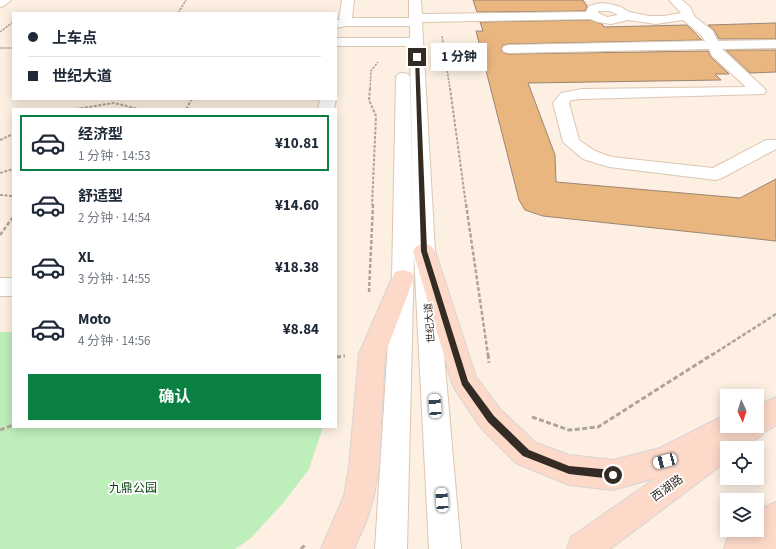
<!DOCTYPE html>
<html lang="zh">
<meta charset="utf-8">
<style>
body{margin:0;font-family:"Source Sans 3","Noto Sans SC",sans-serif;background:#f6f6f7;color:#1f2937;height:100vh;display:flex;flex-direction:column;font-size:15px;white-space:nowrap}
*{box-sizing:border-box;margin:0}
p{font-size:13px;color:#747a83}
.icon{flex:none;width:22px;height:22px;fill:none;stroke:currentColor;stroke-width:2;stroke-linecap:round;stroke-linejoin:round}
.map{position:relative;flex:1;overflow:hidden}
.sheet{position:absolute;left:12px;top:108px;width:325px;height:320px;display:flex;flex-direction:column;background:#fff;border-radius:0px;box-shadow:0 2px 10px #0003}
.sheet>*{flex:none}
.guide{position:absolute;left:12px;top:12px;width:325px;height:88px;border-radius:0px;box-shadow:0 2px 10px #0003;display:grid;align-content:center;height:88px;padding:0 16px;background:#fff}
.needle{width:26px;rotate:176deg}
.controls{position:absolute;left:720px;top:389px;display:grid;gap:8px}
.controls a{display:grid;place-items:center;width:44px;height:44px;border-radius:0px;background:#fff;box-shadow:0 2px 10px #0003;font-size:20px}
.end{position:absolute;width:18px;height:18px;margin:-9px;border:5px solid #342c24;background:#fff;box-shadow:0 0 0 2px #fff}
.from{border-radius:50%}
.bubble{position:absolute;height:28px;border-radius:0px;background:#fff;box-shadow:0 2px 10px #0003;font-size:13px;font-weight:700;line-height:28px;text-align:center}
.car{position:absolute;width:12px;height:24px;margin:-12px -6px;border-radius:5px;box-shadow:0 0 3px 1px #0007;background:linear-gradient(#fff 24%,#345 0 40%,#fff 0 76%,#345 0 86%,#fff 0)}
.guide b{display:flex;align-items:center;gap:14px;height:38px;font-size:15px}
.guide b+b{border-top:1px solid #e0e1e3}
.guide i{width:10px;height:10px;background:#1f2937}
ul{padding:7px 0 0;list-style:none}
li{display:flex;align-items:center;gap:12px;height:56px;margin:0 8px 6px;padding:0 8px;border:2px solid transparent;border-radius:0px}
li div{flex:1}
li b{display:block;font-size:15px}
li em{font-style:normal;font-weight:700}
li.current{border-color:#0b8043}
li>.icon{width:36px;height:36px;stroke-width:1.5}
.action{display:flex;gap:8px;margin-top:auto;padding:8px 16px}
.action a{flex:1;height:46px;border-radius:0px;background:#0b8043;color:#fff;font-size:16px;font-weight:700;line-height:46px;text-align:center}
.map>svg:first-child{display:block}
</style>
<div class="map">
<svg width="776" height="549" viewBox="0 0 776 549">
<rect width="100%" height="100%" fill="#fdf0e3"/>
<!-- green -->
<path fill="#beefbb" d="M0,332H13V427H323L309,469L284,502L250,539L235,549H0Z"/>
<!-- building -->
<g fill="#e9b67f" stroke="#998672">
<path d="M473,0H583L587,6L585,11L477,12Z"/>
<path d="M590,20L602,24L604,27L687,25L702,40L509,44L503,45L501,50L504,53L509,54L708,51L711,57L729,74H715L721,80L528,83L555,155L556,182L740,198L776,179V241L543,216L525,210L519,200L476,31H483L480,22Z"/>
<path d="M776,23V39H719L714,30L708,25Z"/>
<path d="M726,50H776V72L750,73Z"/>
</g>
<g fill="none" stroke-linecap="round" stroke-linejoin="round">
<defs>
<g id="minor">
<path d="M0,0H11L4,6L0,7Z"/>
<path d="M342,0H354L352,18H409V0H421L422,14L586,12L589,6L600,3L610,4L621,7L629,12L649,16H664L681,13L669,0H682L690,7L695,17L713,31L718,41L776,40V48L722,49L764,88L766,91L764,94L582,99L571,100L569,103L579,140L595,151L612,157L713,168L766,140H776V149L722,178L716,180L609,167L583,159L563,142L553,103L561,93L582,89L746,87L712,56L709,49L509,53L504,52L502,49L504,46L509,45L705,41L702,36L683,20L656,24L628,20L611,24L598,22L590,19L422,22L435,251L461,549H429L414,254L407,549H375L392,278L396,77L398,74L403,73L408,74L410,77L413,213L410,46H336V38H410V26H345L336,28V20H339ZM598,11H610L618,15L607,17L598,13Z"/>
<path d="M320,99H336L334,109H318Z"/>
<rect x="0" y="278" width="13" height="18"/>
</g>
<g id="major">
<path d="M424,243L431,246L435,251L476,377L501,410L536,443L569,455L613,460L660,448L727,414V426H757V406L776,397V425L763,433L762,435L745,448H727V461L610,549H567L571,537L656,478L613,490L569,485L516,463L481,428L456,391L452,383L413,251L417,246Z"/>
<path d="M403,270L411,272L414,278L385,354L379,467L374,496L366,522L354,549H321L344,496L349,467L359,354L392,278L395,272Z"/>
<path d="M776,502V549H724L728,537L737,530H757V514L765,507Z"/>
</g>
</defs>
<!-- minor casing -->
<use href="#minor" stroke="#dbc6b1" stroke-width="2"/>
<!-- major casing -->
<use href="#major" stroke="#d6d5d3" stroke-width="2"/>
<!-- path-far3 -->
<g stroke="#afa499" stroke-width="1.5" stroke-dasharray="2.5 1" stroke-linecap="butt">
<path d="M178,13L186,0"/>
<path d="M0,32L13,22"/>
<path d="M442,36L450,89"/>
<path d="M0,48H13"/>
<path d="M370,89L371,71L378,62"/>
</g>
<!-- path-far2 -->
<g stroke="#afa499" stroke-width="2" stroke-dasharray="3 1.5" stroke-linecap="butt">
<path d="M370,88L369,100L376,116L372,205"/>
<path d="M450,88L466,205"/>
<path d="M76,109L114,103L139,109"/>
<path d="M186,109L192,99"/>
<path d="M0,140L13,134"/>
<path d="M0,173L13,169"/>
<path d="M0,195L13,196"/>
</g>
<!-- path-far1 -->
<g stroke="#afa499" stroke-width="2.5" stroke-dasharray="4 2" stroke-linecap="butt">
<path d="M466,204L488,355"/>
<path d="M0,235L13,217"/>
<path d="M369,292L373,204"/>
<path d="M712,355L776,314"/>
</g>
<!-- path -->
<g stroke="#afa499" stroke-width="3" stroke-dasharray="5 2.5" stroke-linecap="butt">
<path d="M488,354L489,363"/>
<path d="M336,357L345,356"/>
<path d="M532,417L569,430L598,427L713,354"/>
<path d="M0,430L13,425"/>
<path d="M301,549L306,544"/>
</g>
<!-- minor -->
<use href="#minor" fill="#fff" fill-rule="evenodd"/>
<!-- major -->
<use href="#major" fill="#fdd9c9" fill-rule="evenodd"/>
</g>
<!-- route -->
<path fill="#342c24" d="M417,55L419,57L427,251L468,381L494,416L529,450L569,466L613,470L616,472L618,475L616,478L613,479L569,474L523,456L488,422L462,385L421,251L415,57Z"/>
<g text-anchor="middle" stroke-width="3.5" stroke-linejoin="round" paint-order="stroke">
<!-- street labels -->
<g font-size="10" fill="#342c24" stroke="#fff">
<text transform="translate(429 323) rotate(-94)" y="4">世纪大道</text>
</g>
<!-- near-park labels -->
<g font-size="12" fill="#0f4511" stroke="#fff">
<text x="133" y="492">九鼎公园</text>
</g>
<!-- near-street labels -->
<g font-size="12" fill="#342c24" stroke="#fff">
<text transform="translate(667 488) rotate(-36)" y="4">西湖路</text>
</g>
</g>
</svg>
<div class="controls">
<a><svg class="needle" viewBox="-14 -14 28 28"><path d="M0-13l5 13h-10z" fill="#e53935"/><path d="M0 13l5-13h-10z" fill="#747a83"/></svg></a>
<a><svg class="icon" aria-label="locate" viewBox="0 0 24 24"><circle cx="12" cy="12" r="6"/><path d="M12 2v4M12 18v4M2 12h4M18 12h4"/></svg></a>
<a><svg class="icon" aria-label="layers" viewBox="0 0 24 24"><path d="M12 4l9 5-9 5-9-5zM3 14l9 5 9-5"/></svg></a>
</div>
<i class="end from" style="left:613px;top:475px"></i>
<i class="end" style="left:417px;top:57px"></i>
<div class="bubble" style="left:431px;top:43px;width:56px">1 分钟</div>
<i class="car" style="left:435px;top:406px;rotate:356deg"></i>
<i class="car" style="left:665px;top:461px;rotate:255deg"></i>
<i class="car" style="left:442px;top:500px;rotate:356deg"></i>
<div class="guide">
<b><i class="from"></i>上车点</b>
<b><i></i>世纪大道</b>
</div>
<section class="sheet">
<ul>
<li class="current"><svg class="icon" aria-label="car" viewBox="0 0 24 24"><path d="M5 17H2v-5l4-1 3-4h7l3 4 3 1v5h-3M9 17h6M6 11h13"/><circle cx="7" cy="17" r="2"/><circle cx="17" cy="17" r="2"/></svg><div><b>经济型</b><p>1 分钟 · 14:53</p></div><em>¥10.81</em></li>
<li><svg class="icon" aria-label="car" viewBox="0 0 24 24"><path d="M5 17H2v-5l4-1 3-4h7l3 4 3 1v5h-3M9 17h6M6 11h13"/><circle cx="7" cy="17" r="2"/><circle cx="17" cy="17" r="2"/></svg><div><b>舒适型</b><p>2 分钟 · 14:54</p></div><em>¥14.60</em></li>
<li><svg class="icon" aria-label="car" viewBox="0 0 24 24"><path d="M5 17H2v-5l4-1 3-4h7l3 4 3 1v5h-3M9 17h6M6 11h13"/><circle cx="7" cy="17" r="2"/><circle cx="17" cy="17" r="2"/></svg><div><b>XL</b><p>3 分钟 · 14:55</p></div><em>¥18.38</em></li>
<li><svg class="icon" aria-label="car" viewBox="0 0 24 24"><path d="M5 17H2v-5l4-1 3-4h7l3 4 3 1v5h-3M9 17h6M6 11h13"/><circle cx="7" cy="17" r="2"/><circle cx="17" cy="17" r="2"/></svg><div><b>Moto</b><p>4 分钟 · 14:56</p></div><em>¥8.84</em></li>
</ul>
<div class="action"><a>确认</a></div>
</section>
</div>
